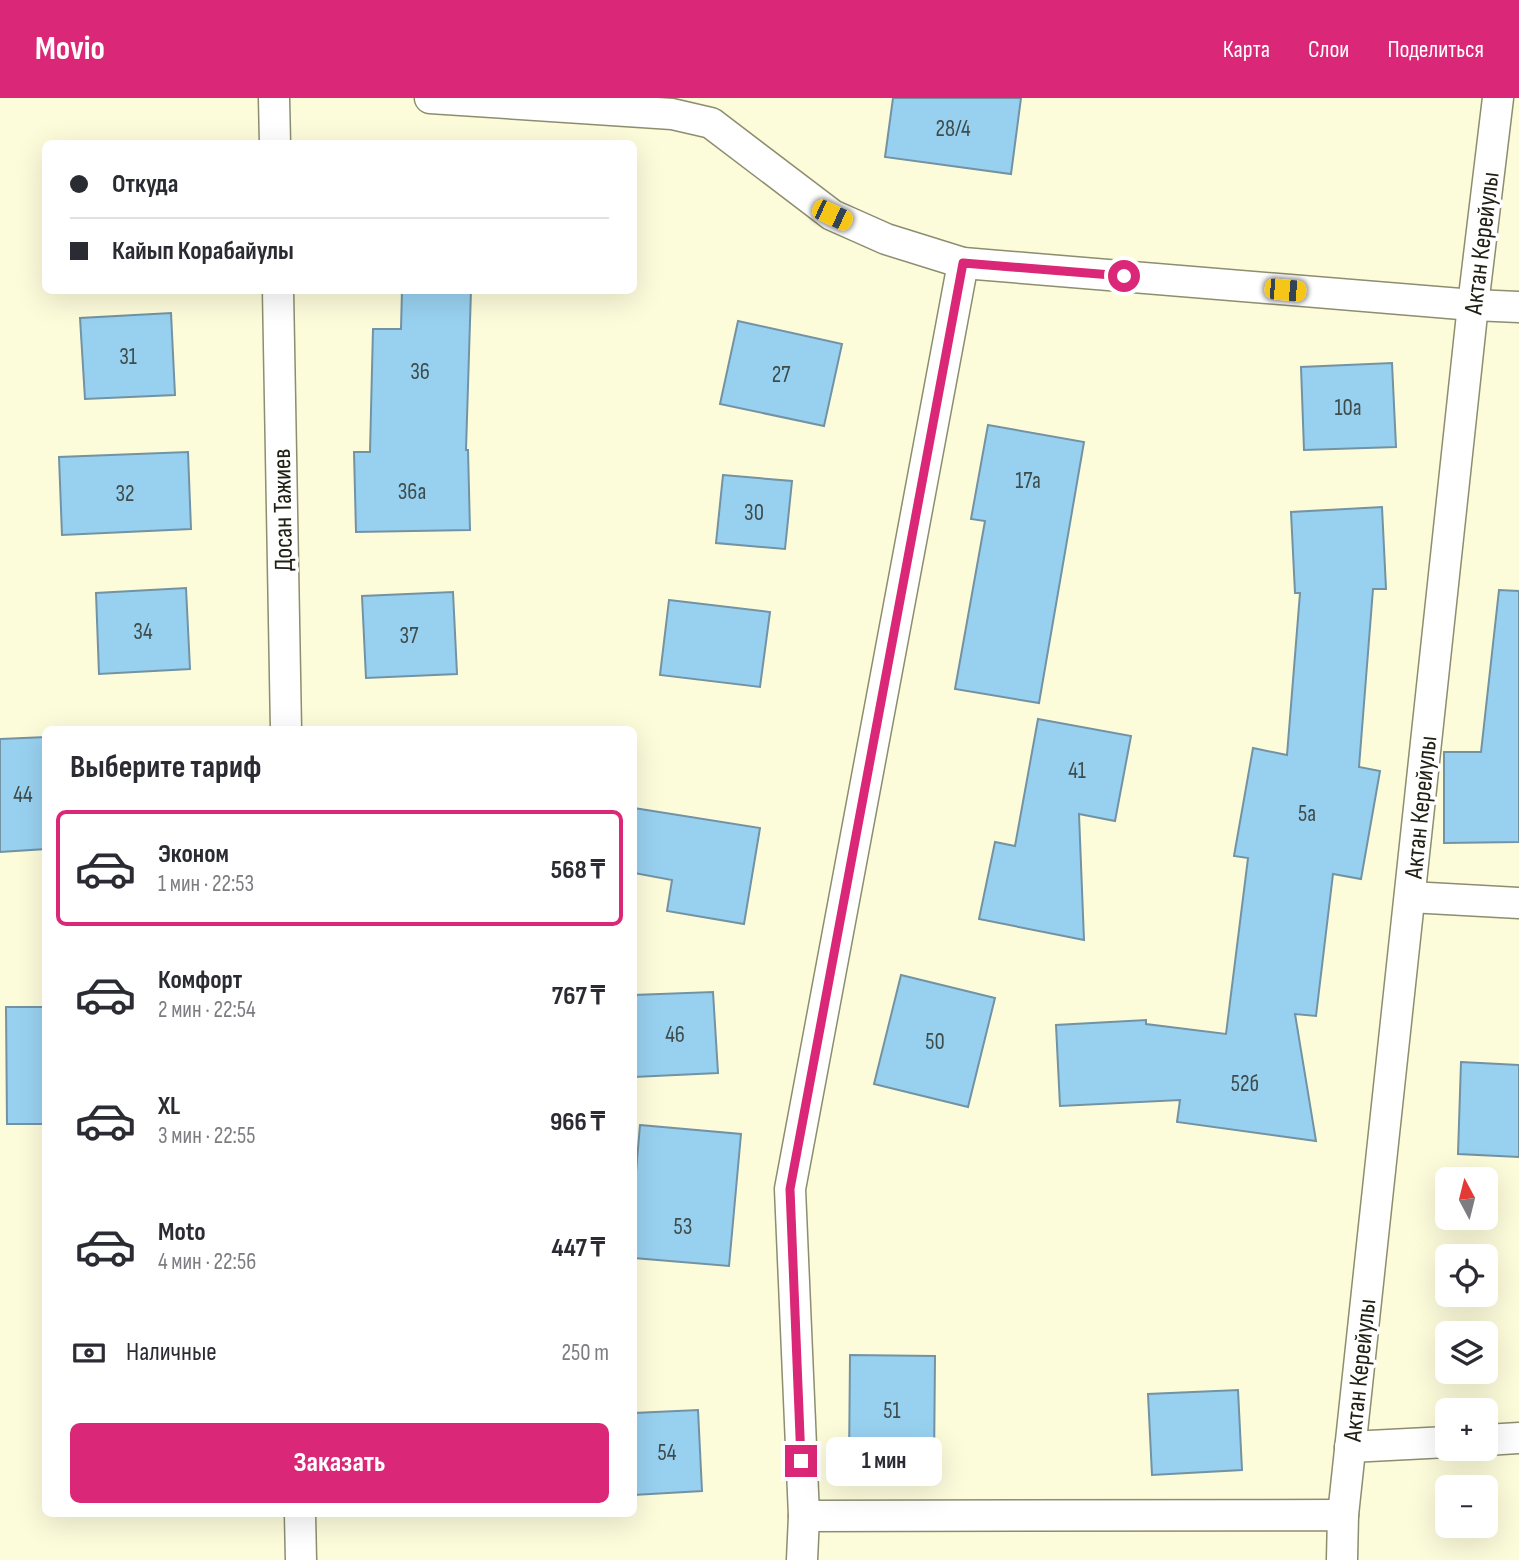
<!DOCTYPE html>
<html lang="ru">
<meta charset="utf-8">
<style>
body{margin:0;font-family:"Sofia Sans Condensed",sans-serif;background:#f7f7f7;color:#2b2b33;height:100vh;display:flex;flex-direction:column;font-size:26px;white-space:nowrap}
*{box-sizing:border-box;margin:0}
p{font-size:23px;color:#7c7c81}
.icon{flex:none;width:38px;height:38px;fill:none;stroke:currentColor;stroke-width:2;stroke-linecap:round;stroke-linejoin:round}
.map{position:relative;flex:1;overflow:hidden}
.side{position:absolute;left:42px;top:628px;width:595px;height:791px;display:flex;flex-direction:column;background:#fff;border-radius:10px;box-shadow:0 7px 28px #0002}
.side>*{flex:none}
.top-card{position:absolute;left:42px;top:42px;width:595px;height:154px;border-radius:10px;box-shadow:0 7px 28px #0002;display:grid;align-content:center;height:154px;padding:0 28px;background:#fff}
.needle{width:46px;rotate:353deg}
.controls{position:absolute;left:1435px;top:1069px;display:grid;gap:14px}
.controls a{display:grid;place-items:center;width:63px;height:63px;border-radius:10px;background:#fff;box-shadow:0 7px 28px #0002;font-size:35px}
.end{position:absolute;width:32px;height:32px;margin:-16px;border:9px solid #db2777;background:#fff;box-shadow:0 0 0 4px #fff}
.from{border-radius:50%}
.bubble{position:absolute;height:49px;border-radius:10px;background:#fff;box-shadow:0 7px 28px #0002;font-size:23px;font-weight:700;line-height:49px;text-align:center}
.car{position:absolute;width:21px;height:42px;margin:-21px -10px;border-radius:9px;box-shadow:0 0 5px 2px #0007;background:linear-gradient(#f5c518 24%,#345 0 40%,#f5c518 0 76%,#345 0 86%,#f5c518 0)}
.top-card b{display:flex;align-items:center;gap:24px;height:66px;font-size:26px}
.top-card b+b{border-top:2px solid #e1e1e2}
.top-card i{width:18px;height:18px;background:#2b2b33}
ul{padding:0;list-style:none}
li{display:flex;align-items:center;gap:21px;height:116px;margin:0 14px 10px;padding:0 14px;border:4px solid transparent;border-radius:10px}
li div{flex:1}
li b{display:block;font-size:26px}
li em{font-style:normal;font-weight:700}
li.active{border-color:#db2777}
li>.icon{width:63px;height:63px;stroke-width:1.5}
h2{padding:0 28px;font-size:32px;line-height:84px}
.pay{display:flex;align-items:center;gap:18px;height:77px;padding:0 28px;font-size:26px}
.pay p{margin-inline-start:auto}
.primary-button{display:flex;gap:14px;margin-top:auto;padding:14px 28px}
.primary-button a{flex:1;height:80px;border-radius:10px;background:#db2777;color:#fff;font-size:28px;font-weight:700;line-height:80px;text-align:center}
header{display:flex;align-items:center;gap:42px;box-sizing:border-box;height:98px;padding:0 35px;background:#db2777;color:#fff}
header strong{font-size:33px}
nav{display:flex;gap:38px;margin-inline-start:auto;font-size:24px}
.map>svg:first-child{display:block}
</style>
<header>
<strong>Movio</strong>
<nav><a>Карта</a><a>Слои</a><a>Поделиться</a></nav>
</header>
<div class="map">
<svg width="1519" height="1462" viewBox="0 0 1519 1462">
<rect width="100%" height="100%" fill="#fcfcdb"/>
<!-- building -->
<g fill="#98d1f0" stroke="#7392a3" stroke-width="2">
<path d="M893,0H1021L1011,76L885,59Z"/>
<path d="M402,192H471L466,352H468L470,432L356,434L354,354H370L373,231H401Z"/>
<path d="M171,215L175,297L85,301L80,220Z"/>
<path d="M738,223L842,246L824,328L720,306Z"/>
<path d="M1392,265L1396,349L1304,352L1301,269Z"/>
<path d="M988,327L1084,344L1039,605L955,591L985,423L971,421Z"/>
<path d="M188,354L191,431L62,437L59,359Z"/>
<path d="M723,377L792,383L785,451L716,445Z"/>
<path d="M1382,409L1386,491H1373L1359,669L1380,673L1361,781L1333,776L1316,918L1295,916L1316,1043L1177,1024L1180,1002L1060,1008L1056,927L1146,922V926L1226,936L1248,760L1234,758L1253,650L1287,657L1300,495H1295L1291,414Z"/>
<path d="M186,490L190,571L99,576L96,495Z"/>
<path d="M1499,492L1519,493V744L1444,745V654H1481Z"/>
<path d="M453,494L457,576L366,580L362,498Z"/>
<path d="M669,502L770,514L760,589L660,577Z"/>
<path d="M1038,621L1131,638L1115,723L1079,716L1084,842L979,821L995,744L1015,748Z"/>
<path d="M46,639V751L0,754V641Z"/>
<path d="M634,710L760,730L744,826L667,813L672,782L634,775Z"/>
<path d="M901,877L995,900L968,1009L874,986Z"/>
<path d="M713,894L718,975L634,979V897Z"/>
<path d="M6,909H46V1026H7Z"/>
<path d="M1461,964L1519,967V1059L1458,1056Z"/>
<path d="M640,1027L741,1036L729,1168L634,1160V1097Z"/>
<path d="M850,1257L935,1258L934,1367H849Z"/>
<path d="M1238,1292L1242,1372L1152,1377L1148,1296Z"/>
<path d="M698,1312L702,1393L634,1397V1315Z"/>
</g>
<g fill="none" stroke-linecap="round" stroke-linejoin="round">
<defs>
<g id="street">
<path d="M274,0L275,46"/>
<path d="M430,0L672,16L711,25L832,117L886,141L963,165L1473,207L1519,209"/>
<path d="M278,192L286,632"/>
<path d="M1410,799L1519,805"/>
<path d="M1486,1342L1519,1340"/>
<path d="M1350,1349L1447,1344"/>
<path d="M300,1416L301,1462"/>
<path d="M1343,1417L1473,207L1498,0"/>
<path d="M804,1418L1343,1417L1342,1462"/>
<path d="M802,1462L804,1418L790,1091L963,165"/>
</g>
</defs>
<!-- street casing -->
<use href="#street" stroke="#8d8d6f" stroke-width="33"/>
<!-- street -->
<use href="#street" stroke="#fff" stroke-width="30"/>
</g>
<g fill="none" stroke-linecap="round" stroke-linejoin="round">
<!-- route -->
<path stroke="#db2777" stroke-width="9" d="M801,1363L790,1091L963,165L1124,178"/>
</g>
<g text-anchor="middle" stroke-width="7" stroke-linejoin="round" paint-order="stroke">
<!-- number labels -->
<g font-size="23" fill="#3e4c4b">
<text x="953" y="38">28/4</text>
<text x="128" y="266">31</text>
<text x="420" y="281">36</text>
<text x="781" y="284">27</text>
<text x="1348" y="317">10а</text>
<text x="1028" y="390">17а</text>
<text x="412" y="401">36а</text>
<text x="125" y="403">32</text>
<text x="754" y="422">30</text>
<text x="143" y="541">34</text>
<text x="409" y="545">37</text>
<text x="1077" y="680">41</text>
<text x="23" y="704">44</text>
<text x="1307" y="723">5а</text>
<text x="675" y="944">46</text>
<text x="935" y="951">50</text>
<text x="1245" y="993">52б</text>
<text x="683" y="1136">53</text>
<text x="892" y="1320">51</text>
<text x="667" y="1362">54</text>
</g>
<!-- street labels -->
<g font-size="26" fill="#202014" stroke="#fff">
<text transform="translate(1481 145) rotate(-83)" y="9">Актан Керейулы</text>
<text transform="translate(282 412) rotate(-91)" y="9">Досан Тажиев</text>
<text transform="translate(1420 709) rotate(-84)" y="9">Актан Керейулы</text>
<text transform="translate(1359 1272) rotate(-84)" y="9">Актан Керейулы</text>
</g>
</g>
</svg>
<div class="controls">
<a><svg class="needle" viewBox="-14 -14 28 28"><path d="M0-13l5 13h-10z" fill="#e53935"/><path d="M0 13l5-13h-10z" fill="#7c7c81"/></svg></a>
<a><svg class="icon" aria-label="locate" viewBox="0 0 24 24"><circle cx="12" cy="12" r="6"/><path d="M12 2v4M12 18v4M2 12h4M18 12h4"/></svg></a>
<a><svg class="icon" aria-label="layers" viewBox="0 0 24 24"><path d="M12 4l9 5-9 5-9-5zM3 14l9 5 9-5"/></svg></a>
<a>+</a>
<a>−</a>
</div>
<i class="end from" style="left:1124px;top:178px"></i>
<i class="end" style="left:801px;top:1363px"></i>
<div class="bubble" style="left:826px;top:1339px;width:116px">1 мин</div>
<i class="car" style="left:832px;top:117px;rotate:115deg"></i>
<i class="car" style="left:1285px;top:192px;rotate:95deg"></i>
<div class="top-card">
<b><i class="from"></i>Откуда</b>
<b><i></i>Кайып Корабайулы</b>
</div>
<section class="side">
<h2>Выберите тариф</h2>
<ul>
<li class="active"><svg class="icon" aria-label="car" viewBox="0 0 24 24"><path d="M5 17H2v-5l4-1 3-4h7l3 4 3 1v5h-3M9 17h6M6 11h13"/><circle cx="7" cy="17" r="2"/><circle cx="17" cy="17" r="2"/></svg><div><b>Эконом</b><p>1 мин · 22:53</p></div><em>568 ₸</em></li>
<li><svg class="icon" aria-label="car" viewBox="0 0 24 24"><path d="M5 17H2v-5l4-1 3-4h7l3 4 3 1v5h-3M9 17h6M6 11h13"/><circle cx="7" cy="17" r="2"/><circle cx="17" cy="17" r="2"/></svg><div><b>Комфорт</b><p>2 мин · 22:54</p></div><em>767 ₸</em></li>
<li><svg class="icon" aria-label="car" viewBox="0 0 24 24"><path d="M5 17H2v-5l4-1 3-4h7l3 4 3 1v5h-3M9 17h6M6 11h13"/><circle cx="7" cy="17" r="2"/><circle cx="17" cy="17" r="2"/></svg><div><b>XL</b><p>3 мин · 22:55</p></div><em>966 ₸</em></li>
<li><svg class="icon" aria-label="car" viewBox="0 0 24 24"><path d="M5 17H2v-5l4-1 3-4h7l3 4 3 1v5h-3M9 17h6M6 11h13"/><circle cx="7" cy="17" r="2"/><circle cx="17" cy="17" r="2"/></svg><div><b>Moto</b><p>4 мин · 22:56</p></div><em>447 ₸</em></li>
</ul>
<div class="pay"><svg class="icon" aria-label="cash" viewBox="0 0 24 24"><path d="M3 7h18v10H3z"/><circle cx="12" cy="12" r="2"/></svg>Наличные<p>250 m</p></div>
<div class="primary-button"><a>Заказать</a></div>
</section>
</div>
